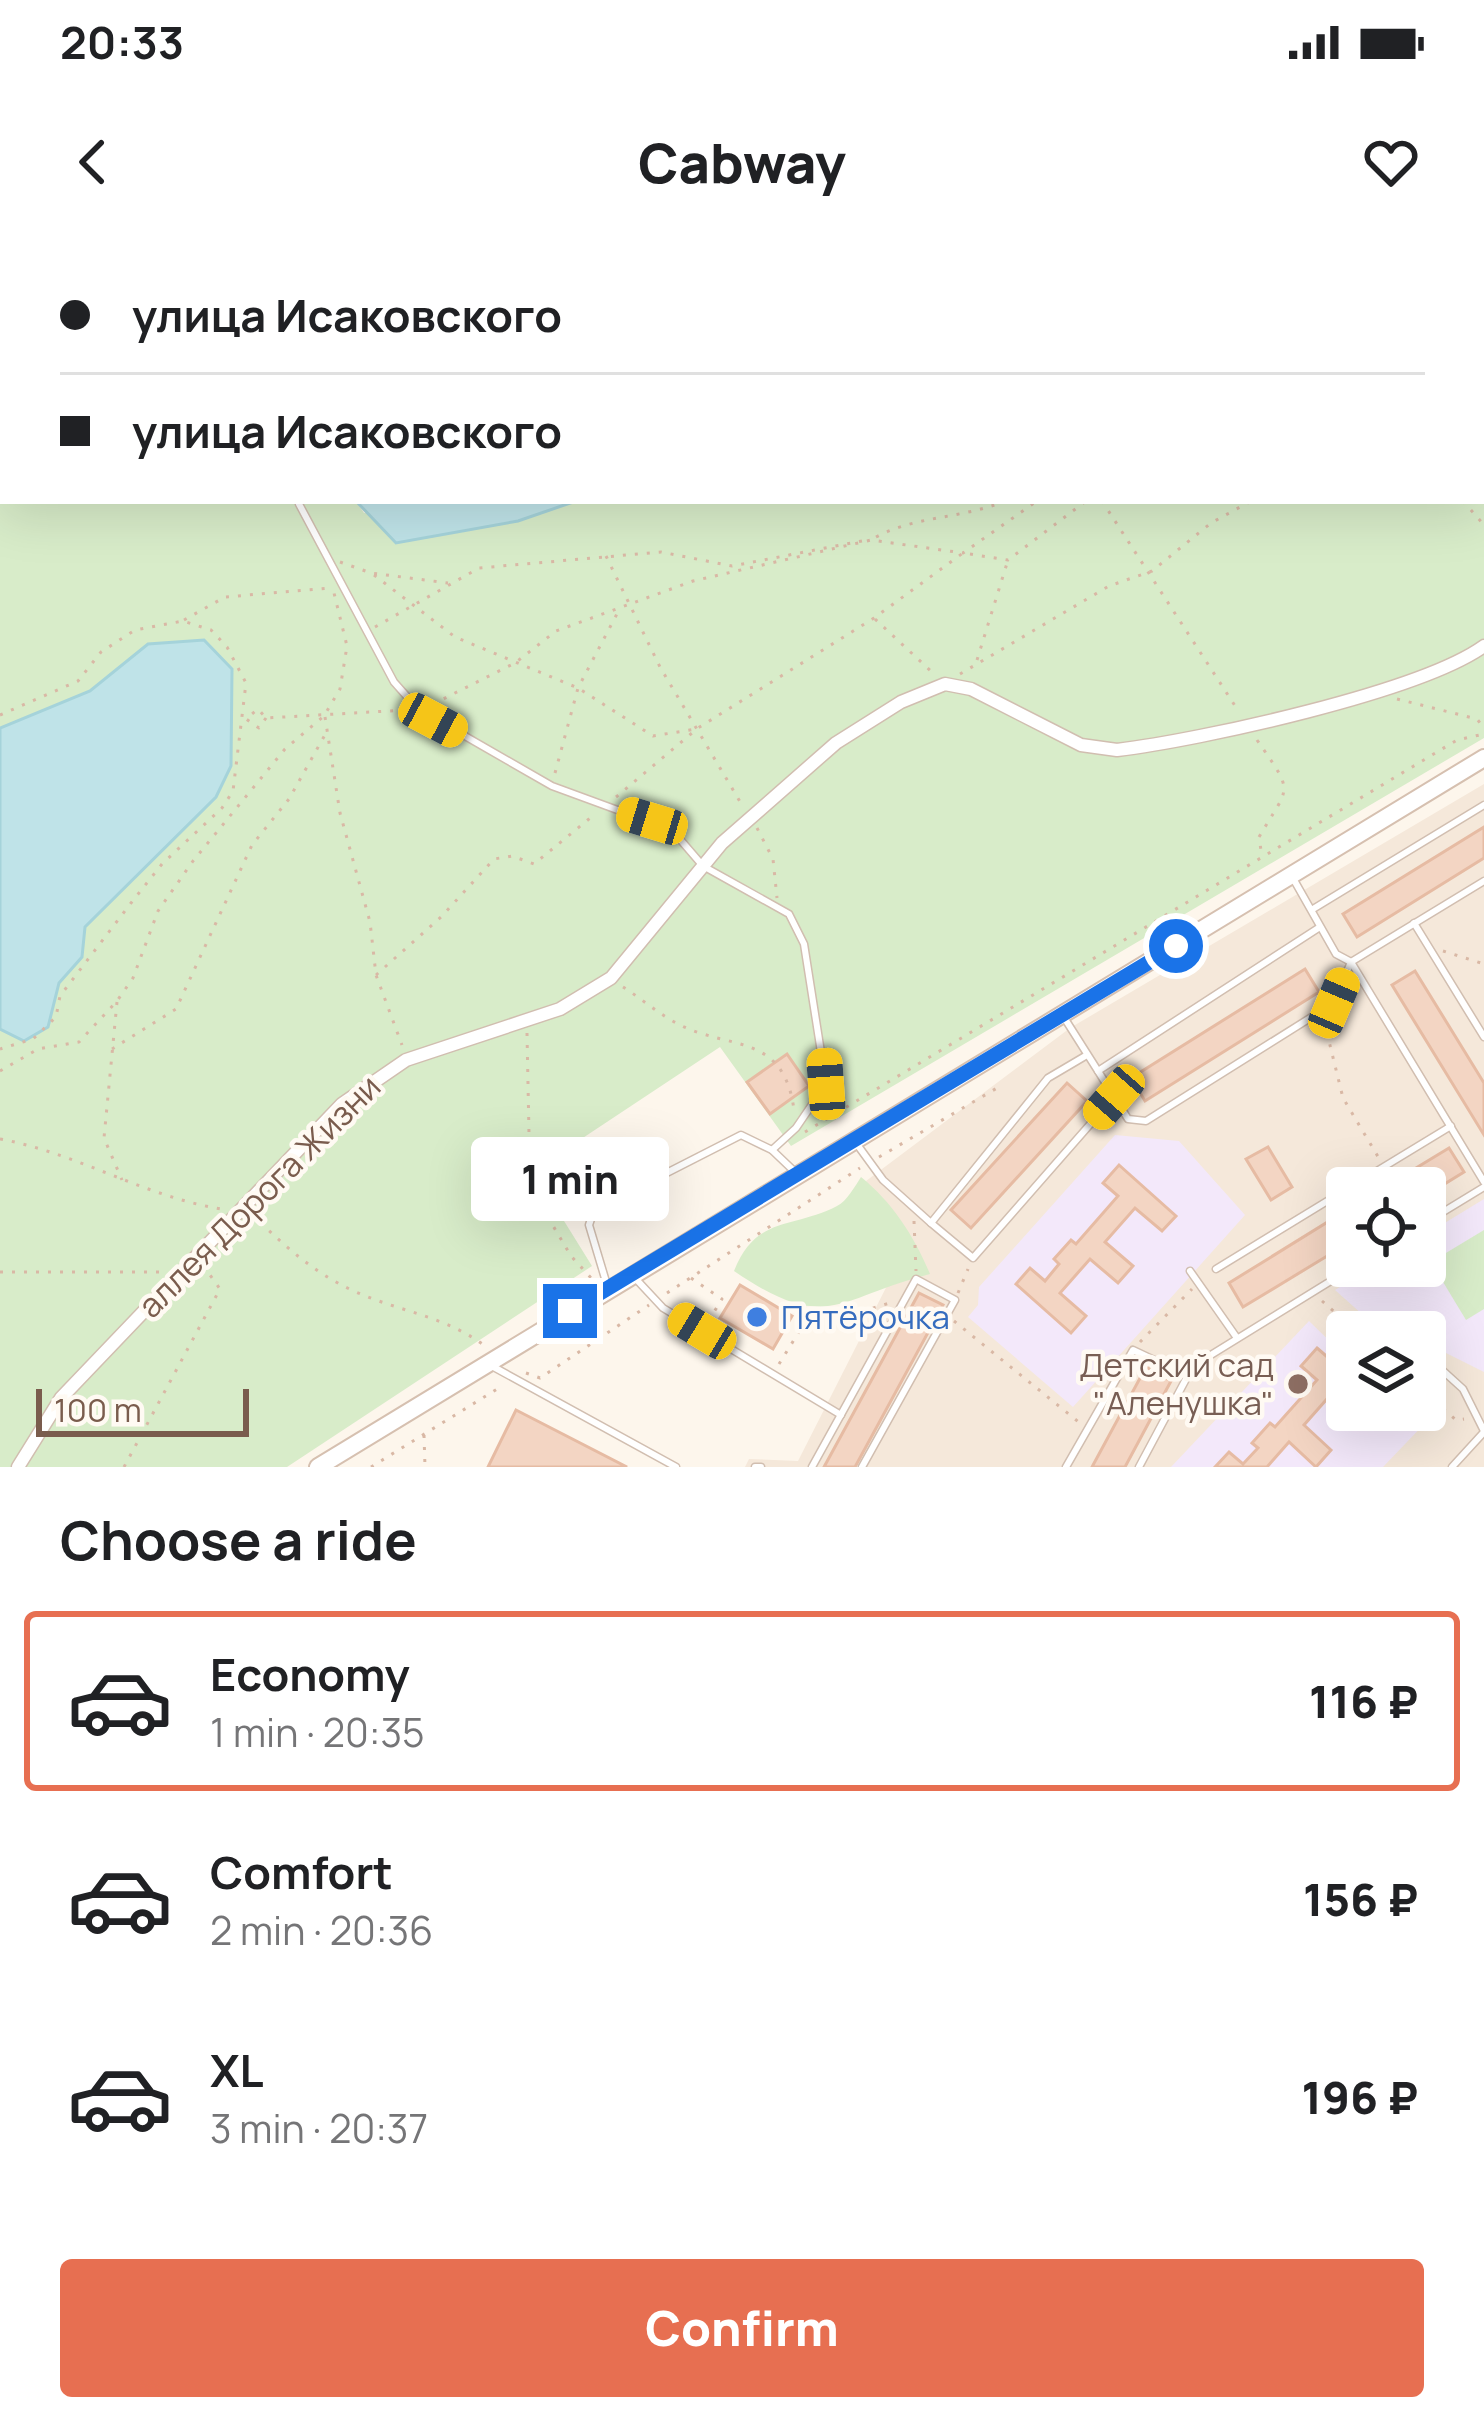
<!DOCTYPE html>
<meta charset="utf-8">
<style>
body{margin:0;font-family:Manrope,sans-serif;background:#f6f6f6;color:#202124;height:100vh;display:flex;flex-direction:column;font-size:45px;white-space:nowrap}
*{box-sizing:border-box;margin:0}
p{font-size:39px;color:#757577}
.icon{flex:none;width:66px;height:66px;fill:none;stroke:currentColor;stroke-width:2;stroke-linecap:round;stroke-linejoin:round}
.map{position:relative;height:1227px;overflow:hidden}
.sheet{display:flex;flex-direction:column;background:#fff;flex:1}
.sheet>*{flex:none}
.banner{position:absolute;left:0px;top:0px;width:1485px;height:264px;box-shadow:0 12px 48px #0002;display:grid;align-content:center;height:264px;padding:0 60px;background:#fff}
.tools{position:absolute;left:1326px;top:927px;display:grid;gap:24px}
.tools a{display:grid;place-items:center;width:120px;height:120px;border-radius:12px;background:#fff;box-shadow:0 12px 48px #0002;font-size:60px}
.scale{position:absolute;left:36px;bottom:30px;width:213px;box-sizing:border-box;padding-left:12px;border:6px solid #7a5c4d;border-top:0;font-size:33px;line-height:42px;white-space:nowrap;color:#7a5c4d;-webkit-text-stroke:9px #fffaf3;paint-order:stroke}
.end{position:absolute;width:54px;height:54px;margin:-27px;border:15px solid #1a73e8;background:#fff;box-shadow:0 0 0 6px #fff}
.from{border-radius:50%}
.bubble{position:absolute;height:84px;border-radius:12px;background:#fff;box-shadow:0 12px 48px #0002;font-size:39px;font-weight:800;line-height:84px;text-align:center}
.car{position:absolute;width:36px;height:72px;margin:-36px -18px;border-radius:15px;box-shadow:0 0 9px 3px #0007;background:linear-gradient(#f5c518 24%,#345 0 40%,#f5c518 0 76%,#345 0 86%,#f5c518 0)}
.banner b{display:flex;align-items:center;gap:42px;height:114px;font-size:45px}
.banner b+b{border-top:3px solid #e0e0e0}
.banner i{width:30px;height:30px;background:#202124}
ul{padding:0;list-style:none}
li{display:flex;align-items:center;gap:36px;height:180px;margin:0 24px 18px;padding:0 36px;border:6px solid transparent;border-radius:12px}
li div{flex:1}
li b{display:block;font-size:45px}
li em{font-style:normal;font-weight:800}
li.active{border-color:#e76f51}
li>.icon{width:108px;height:108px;stroke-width:1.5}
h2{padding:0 60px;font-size:54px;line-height:144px}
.primary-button{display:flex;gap:24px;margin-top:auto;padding:24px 60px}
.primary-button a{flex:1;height:138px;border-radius:12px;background:#e76f51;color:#fff;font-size:48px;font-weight:800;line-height:138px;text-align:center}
.status{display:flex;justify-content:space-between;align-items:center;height:84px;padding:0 60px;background:#fff;direction:ltr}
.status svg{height:33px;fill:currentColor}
header{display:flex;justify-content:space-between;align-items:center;height:156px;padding:0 60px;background:#fff;font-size:54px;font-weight:800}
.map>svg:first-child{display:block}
</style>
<div class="status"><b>20:33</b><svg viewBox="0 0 49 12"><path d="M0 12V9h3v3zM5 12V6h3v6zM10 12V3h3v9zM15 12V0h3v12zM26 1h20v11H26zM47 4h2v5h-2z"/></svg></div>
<header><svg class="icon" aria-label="back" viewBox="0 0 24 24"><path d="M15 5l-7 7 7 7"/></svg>Cabway<svg class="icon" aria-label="heart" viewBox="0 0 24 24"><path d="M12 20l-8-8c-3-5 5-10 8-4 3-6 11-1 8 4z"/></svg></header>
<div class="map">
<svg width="1484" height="1227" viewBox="0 0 1484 1227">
<rect width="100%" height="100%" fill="#fdf6ec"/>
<!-- residential -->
<path fill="#f5e8da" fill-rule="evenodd" d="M1484,544V1227H745L749,1219L798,1221L898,1024L866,941L1070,788ZM1347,948H1425V1026H1347ZM1347,1092H1425V1170H1347Z"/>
<!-- education -->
<g fill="#f3e8fa">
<path d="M1115,895L1179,901L1245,975L1073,1167L968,1077L978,1065L979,1047Z"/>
<path d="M1484,959V1132L1446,1113L1425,1122V1092H1382L1335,1050L1374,1026H1425V995Z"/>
<path d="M1309,1081L1347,1118V1170H1421L1429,1179L1383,1227H1171Z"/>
</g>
<!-- green -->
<g fill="#d8ecc9">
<path d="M1254,0H1484V498L791,906L720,807L533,931L592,1026L287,1227H0V789L24,801L48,787L59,743L82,717L85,687L216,557L231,526L232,429L204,400L149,404L90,451L0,488V42L3,261H356L364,273L518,281L576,261H1482V3Z"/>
<path d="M861,937C893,963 914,996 930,1034C836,1058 828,1095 734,1031C756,975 793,989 837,966C847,961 855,946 861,937Z"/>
<path d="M1484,990V1069L1466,1080L1431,1022Z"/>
</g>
<!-- water -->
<g fill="#bfe3e8" stroke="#a5d3da" stroke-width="3">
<path d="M132,0H1254L134,3Z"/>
<path d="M356,261H576L518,281L396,303Z"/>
<path d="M204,400L232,429L231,526L216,557L85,687L82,717L59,743L48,787L24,801L0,789V488L90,451L148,404Z"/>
</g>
<!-- building -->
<g fill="#f3d5c3" stroke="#e6bba3" stroke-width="3">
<path d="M1484,587V618L1357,697L1343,674Z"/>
<path d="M1305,729L1319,752L1145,861L1131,838Z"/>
<path d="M1415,731L1484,843V895L1392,745Z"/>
<path d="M787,814L809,846L770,874L747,842Z"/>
<path d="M1067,843L1087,861L971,988L951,970Z"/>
<path d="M1268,907L1292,947L1271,960L1246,919Z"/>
<path d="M1449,908L1464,932L1425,956V948H1383Z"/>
<path d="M1119,925L1176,976L1162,991L1135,968L1105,1002L1133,1026L1118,1043L1090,1019L1060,1053L1086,1076L1071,1093L1016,1044L1030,1028L1045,1041L1059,1024L1054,1019L1071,1000L1076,1004L1118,956L1103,943Z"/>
<path d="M1347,970V1004L1243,1067L1229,1043Z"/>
<path d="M740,1045L792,1076L773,1109L720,1078Z"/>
<path d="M919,1053L943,1065L855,1227H824Z"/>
<path d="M1317,1108L1347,1134V1163L1334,1151L1304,1185L1331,1210L1316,1227L1289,1202L1267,1227H1215L1229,1212L1243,1224L1258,1208L1252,1203L1270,1183L1275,1187L1317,1140L1301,1126Z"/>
<path d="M1146,1127L1171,1141L1125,1227H1092Z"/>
<path d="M516,1170L627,1227H488Z"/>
</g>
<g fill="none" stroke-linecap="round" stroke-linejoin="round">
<defs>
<g id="lane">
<path d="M299,264L394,442L418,469L552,546L672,590L703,626L789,674L804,704L826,844L796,888L772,910"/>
<path d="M1294,640L1336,714L1351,722L1484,942"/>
<path d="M1313,669L1484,565"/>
<path d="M1414,683L1484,797"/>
<path d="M1065,779L1098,831L1320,687"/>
<path d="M1087,815L1048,838L931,983L973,1018L1114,857"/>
<path d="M1098,831L1128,879L1146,881L1334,763L1351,722L1484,641"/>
<path d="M856,903L883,940L931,983"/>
<path d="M1349,948L1451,886"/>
<path d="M1425,983L1484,947"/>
<path d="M1216,1029L1347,949"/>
<path d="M1190,1031L1237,1098"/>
<path d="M635,1038L663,1068L841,1175"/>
<path d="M607,1045L589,985L594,970L741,895L772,910L795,932"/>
<path d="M490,1125L676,1227"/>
<path d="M1441,1129L1463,1149L1484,1191"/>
<path d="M755,1227H761"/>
<path d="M812,1227L916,1039L955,1060L862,1227"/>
<path d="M1066,1227L1133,1110L1188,1136"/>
<path d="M1139,1227L1193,1126L1355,1026"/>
<path d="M1452,1227L1484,1192"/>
</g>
<path id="street" d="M18,1227L61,1158L342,864L406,820L560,769L611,738L722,603L836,503L901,462L945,444L971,449L1081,505L1117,510C1200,500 1420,452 1484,406"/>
<path id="secondary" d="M318,1227L1484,518"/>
</defs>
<!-- lane casing -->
<use href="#lane" stroke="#d1beb0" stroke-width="9"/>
<!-- street casing -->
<use href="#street" stroke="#d1beb0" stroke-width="15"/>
<!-- secondary casing -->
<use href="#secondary" stroke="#d6c0b0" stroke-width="20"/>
<!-- path -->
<g stroke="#d9b8a5" stroke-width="3" stroke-dasharray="3 9" stroke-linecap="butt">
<path d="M1311,3L1313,0"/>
<path d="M1432,3L1436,0"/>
<path d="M1482,21L1484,18"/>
<path d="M0,56L3,55"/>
<path d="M1482,131L1484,130"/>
<path d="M0,198H3"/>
<path d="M1102,261L1239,472"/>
<path d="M1463,261L1484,285"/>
<path d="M876,297C918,275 962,279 1005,261"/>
<path d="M606,316L660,427L742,565"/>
<path d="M340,322L371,333L448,343"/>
<path d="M374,335L455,397L578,448L653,496L696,489"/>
<path d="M875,379L934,434"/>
<path d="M184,380L225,357L330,348"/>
<path d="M375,387L479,328L661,312L732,326L867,300"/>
<path d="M977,420L1008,320"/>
<path d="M960,434L1109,346L1152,331L1211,283L1251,261"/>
<path d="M1397,459L1477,479L1484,488"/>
<path d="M433,464L515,423L556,391L693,341L871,300L963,313L1037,261"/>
<path d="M0,475L78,441L101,412L135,390L183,381L211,390L227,407L246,443L233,551L222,568L162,624L131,663L60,756L56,777L33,799L0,809"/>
<path d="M325,477L340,573L370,682L376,735L402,805"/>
<path d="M266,478L259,488L246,479L258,469L266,478L406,470"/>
<path d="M1257,500C1295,555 1290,544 1259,597L1262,617"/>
<path d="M555,533L578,448L619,370"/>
<path d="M616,557L698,488L874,378L963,313L1008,320L1086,261"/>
<path d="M757,588L773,619L777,658"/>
<path d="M1443,711L1484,724"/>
<path d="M376,735L442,676L494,619L512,616L534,624L595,574"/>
<path d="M623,747C642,759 660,775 680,785C730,810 784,793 794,870"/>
<path d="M117,762L104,898L122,940"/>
<path d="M1324,781L1343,858L1380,920"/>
<path d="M527,793L529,894L521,932L571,1016L592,1039"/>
<path d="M112,809L176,769L252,605L289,559L326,493"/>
<path d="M0,831L38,809L79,802L117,761L133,738L158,671L193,621L285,509L324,476L340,449L347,406L334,353"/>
<path d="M830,852L839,871"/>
<path d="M805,892L1457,500L1484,494"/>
<path d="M0,899C77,913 143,956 221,969"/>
<path d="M879,917L997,848"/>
<path d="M252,974C283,1005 315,1034 356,1052C401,1072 445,1076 485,1106"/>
<path d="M914,981L916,1031"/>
<path d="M0,1032H160"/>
<path d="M691,1038L722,1059L706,1085"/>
<path d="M667,1053L860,928"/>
<path d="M958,1053L968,1029"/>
<path d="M1322,1061L1357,1092"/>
<path d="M954,1081L1081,1184"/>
<path d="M1140,1102L1192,1049"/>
<path d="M779,1124L807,1079L850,1075L893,1062"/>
<path d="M526,1133L540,1138L649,1065"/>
<path d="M1425,1153L1456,1180L1464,1179"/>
<path d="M424,1195L425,1227"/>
<path d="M124,1227L220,1049L203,1025"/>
<path d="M371,1227L502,1146"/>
</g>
<!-- lane -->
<use href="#lane" stroke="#fff" stroke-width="6"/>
<!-- street -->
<use href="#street" stroke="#fff" stroke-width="12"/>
<!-- secondary -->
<use href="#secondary" stroke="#fff" stroke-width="16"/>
</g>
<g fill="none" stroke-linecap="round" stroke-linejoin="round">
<!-- route -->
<path stroke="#1a73e8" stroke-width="15" d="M570,1071L1176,706"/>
</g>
<!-- markers -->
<circle fill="#3f7fe0" stroke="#fffaf3" stroke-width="4.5" cx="757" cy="1077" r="12"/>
<circle fill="#8d6e63" stroke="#fffaf3" stroke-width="4.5" cx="1298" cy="1144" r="12"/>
<g text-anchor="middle" stroke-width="9" stroke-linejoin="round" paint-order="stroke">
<!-- street labels -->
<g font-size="33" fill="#7a5c4d" stroke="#fffaf3">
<text transform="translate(259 956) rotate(-45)" y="12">аллея Дорога Жизни</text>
</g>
<!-- shop labels -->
<g font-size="33" fill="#366cbe" stroke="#fffaf3" text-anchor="start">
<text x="781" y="1089">Пятёрочка</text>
</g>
<!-- education labels -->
<g font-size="33" fill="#785e54" stroke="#fffaf3" text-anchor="end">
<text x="1274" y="1137">Детский сад<tspan x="1274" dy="38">"Аленушка"</tspan></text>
</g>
</g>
</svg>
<div class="tools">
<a><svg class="icon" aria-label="locate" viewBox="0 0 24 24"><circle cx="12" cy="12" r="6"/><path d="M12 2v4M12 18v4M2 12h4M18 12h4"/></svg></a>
<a><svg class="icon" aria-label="layers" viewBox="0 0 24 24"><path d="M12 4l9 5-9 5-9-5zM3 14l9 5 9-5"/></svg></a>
</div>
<div class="scale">100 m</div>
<i class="end from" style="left:1176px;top:706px"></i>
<i class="end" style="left:570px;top:1071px"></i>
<div class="bubble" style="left:471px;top:897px;width:198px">1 min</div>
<i class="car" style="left:433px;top:480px;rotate:118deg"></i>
<i class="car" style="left:652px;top:581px;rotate:287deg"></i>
<i class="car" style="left:1334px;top:763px;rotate:23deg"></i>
<i class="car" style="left:826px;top:844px;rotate:356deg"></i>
<i class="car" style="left:1114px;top:857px;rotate:221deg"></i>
<i class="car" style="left:702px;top:1091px;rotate:301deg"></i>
<div class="banner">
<b><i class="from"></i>улица Исаковского</b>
<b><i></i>улица Исаковского</b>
</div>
</div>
<section class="sheet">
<h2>Choose a ride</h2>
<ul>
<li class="active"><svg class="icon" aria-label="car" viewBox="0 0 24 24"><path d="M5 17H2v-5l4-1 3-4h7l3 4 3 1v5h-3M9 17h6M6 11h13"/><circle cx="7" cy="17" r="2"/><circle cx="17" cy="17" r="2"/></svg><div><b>Economy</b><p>1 min · 20:35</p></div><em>116 ₽</em></li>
<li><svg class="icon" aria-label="car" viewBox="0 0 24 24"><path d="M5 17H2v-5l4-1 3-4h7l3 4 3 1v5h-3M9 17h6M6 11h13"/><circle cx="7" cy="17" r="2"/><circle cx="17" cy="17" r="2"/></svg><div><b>Comfort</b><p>2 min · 20:36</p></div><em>156 ₽</em></li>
<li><svg class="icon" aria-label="car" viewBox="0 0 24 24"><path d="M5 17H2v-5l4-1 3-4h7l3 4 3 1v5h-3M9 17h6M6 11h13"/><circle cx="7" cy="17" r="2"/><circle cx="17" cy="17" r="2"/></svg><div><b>XL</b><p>3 min · 20:37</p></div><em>196 ₽</em></li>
</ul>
<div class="primary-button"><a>Confirm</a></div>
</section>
